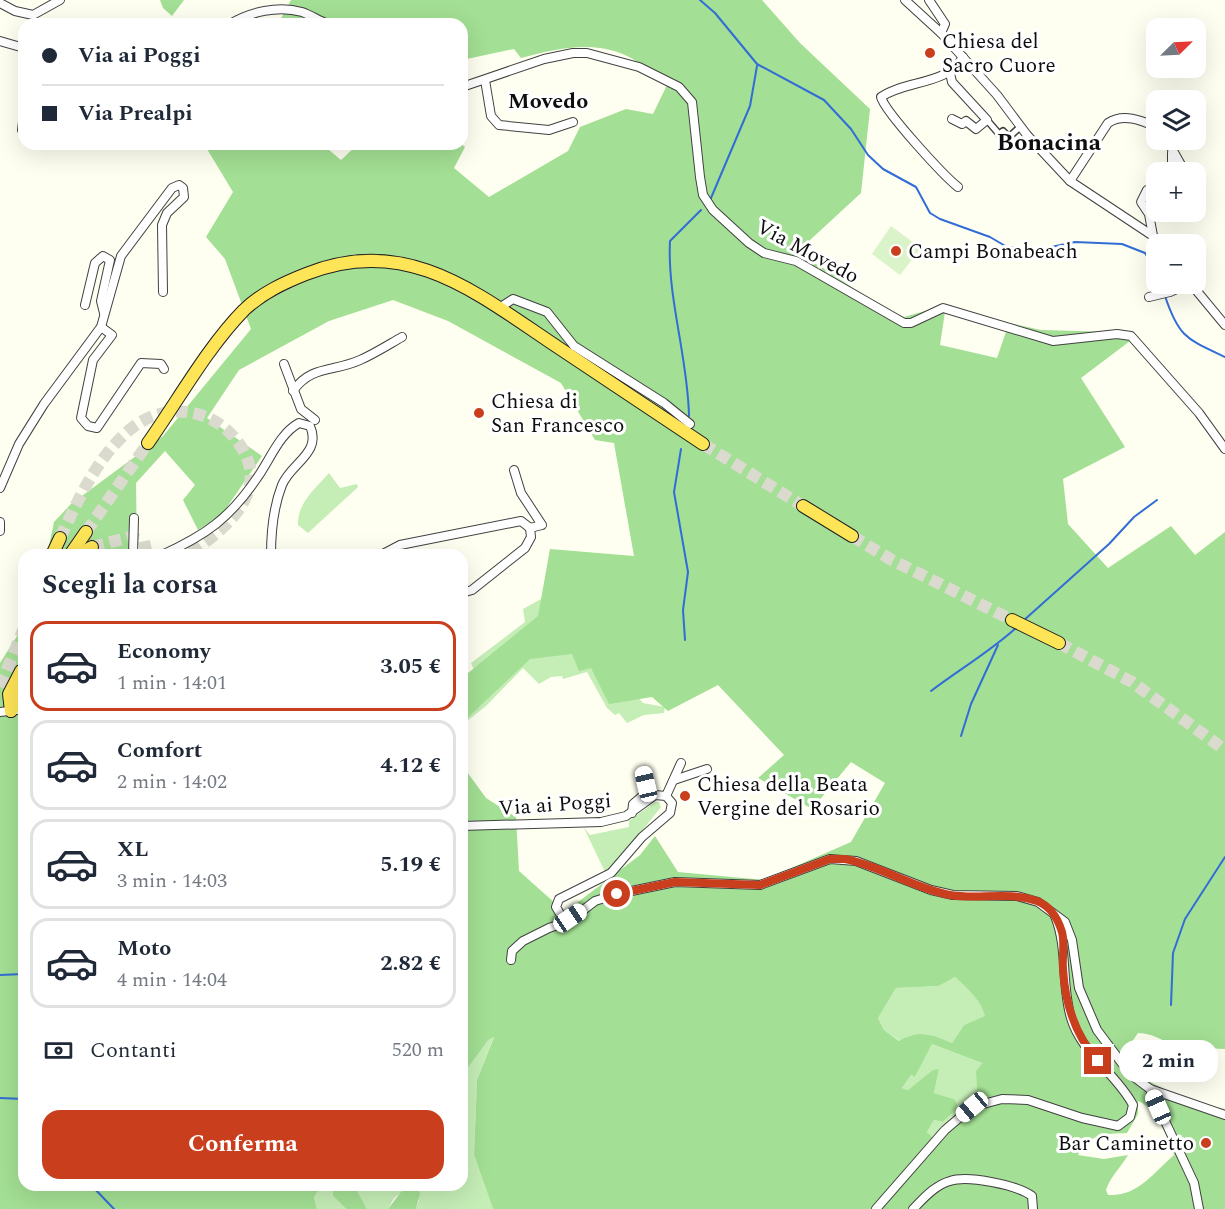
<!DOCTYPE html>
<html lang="it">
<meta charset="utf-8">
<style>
body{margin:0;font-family:Spectral,serif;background:#f6f6f7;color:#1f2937;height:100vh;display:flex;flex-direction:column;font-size:22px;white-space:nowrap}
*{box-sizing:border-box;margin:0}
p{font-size:20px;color:#747a83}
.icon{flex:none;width:33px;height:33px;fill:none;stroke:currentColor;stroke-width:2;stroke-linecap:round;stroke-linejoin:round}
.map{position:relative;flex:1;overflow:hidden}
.side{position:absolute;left:18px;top:549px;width:450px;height:642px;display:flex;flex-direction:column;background:#fff;border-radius:18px;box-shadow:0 6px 24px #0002}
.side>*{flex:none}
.banner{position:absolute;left:18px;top:18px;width:450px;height:132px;border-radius:18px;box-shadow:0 6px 24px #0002;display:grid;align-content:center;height:132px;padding:0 24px;background:#fff}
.needle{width:39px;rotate:66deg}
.controls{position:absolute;left:1146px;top:18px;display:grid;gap:12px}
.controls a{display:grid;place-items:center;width:60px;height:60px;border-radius:12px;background:#fff;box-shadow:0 6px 24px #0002;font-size:30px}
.end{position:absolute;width:27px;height:27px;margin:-14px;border:8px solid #c93e1c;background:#fff;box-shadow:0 0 0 3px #fff}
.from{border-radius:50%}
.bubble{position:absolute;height:42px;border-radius:18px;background:#fff;box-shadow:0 6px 24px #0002;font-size:20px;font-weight:700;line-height:42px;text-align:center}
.car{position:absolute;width:18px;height:36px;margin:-18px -9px;border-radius:8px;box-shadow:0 0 4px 2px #0007;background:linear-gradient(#fff 24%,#345 0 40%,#fff 0 76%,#345 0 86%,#fff 0)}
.banner b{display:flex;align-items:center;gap:21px;height:57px;font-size:22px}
.banner b+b{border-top:2px solid #e0e1e3}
.banner i{width:15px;height:15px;background:#1f2937}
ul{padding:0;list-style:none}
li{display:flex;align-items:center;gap:18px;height:90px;margin:0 12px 9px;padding:0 12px;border:3px solid #e0e1e3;border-radius:18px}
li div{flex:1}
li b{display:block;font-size:22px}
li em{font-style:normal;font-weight:700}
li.active{border-color:#c93e1c}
li>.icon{width:54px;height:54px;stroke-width:1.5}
h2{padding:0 24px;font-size:27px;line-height:72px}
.pay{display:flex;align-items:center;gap:15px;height:66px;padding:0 24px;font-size:22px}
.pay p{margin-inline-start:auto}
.cta{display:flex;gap:12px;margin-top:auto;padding:12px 24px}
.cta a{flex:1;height:69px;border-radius:18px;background:#c93e1c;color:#fff;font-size:24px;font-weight:700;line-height:69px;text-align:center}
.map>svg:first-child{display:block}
</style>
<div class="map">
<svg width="1225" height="1209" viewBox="0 0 1225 1209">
<rect width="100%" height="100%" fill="#fefff0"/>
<!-- green -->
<g fill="#c5edb6">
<path d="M329,473L340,488L357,484L358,487L308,533L298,525C297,503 316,488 329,473Z"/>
<path d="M552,593L643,703L665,707L664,713L644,715L627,723L619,713L615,715L607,708L587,672L563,679L562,676L551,677L539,684L523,668L486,706L462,725V680L474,670L471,663L525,622L523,609Z"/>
<path d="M655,802H659L661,807L613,867L605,872L584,828L590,835L629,827V821Z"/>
<path d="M955,977C966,987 982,1001 986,1016L964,1025L952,1043C933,1034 918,1029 900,1041L884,1030L878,1018L896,988L939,986Z"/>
<path d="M494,1036L477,1080L474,1155L493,1209H416L419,1200L409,1187L394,1198L388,1209H367L354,1185H370L374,1191L386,1188L387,1185H462V1076L488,1039Z"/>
<path d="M932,1044L982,1063L976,1071L977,1101L959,1113L933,1140L927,1132L934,1120L943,1122L955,1109L954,1099L934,1093L939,1069L908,1090L902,1088L911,1075L915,1077Z"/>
<path d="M322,1185H332L333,1196L346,1209H317L314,1197Z"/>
</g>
<!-- forest -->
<g fill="#a3df94" fill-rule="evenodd">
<path d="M160,0H184L172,16L163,8Z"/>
<path d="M291,0H762L800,43L870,109L861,193L796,253L825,269L884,309L904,317L946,305L940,345L997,358L1009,323L1041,330L1114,332L1130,341L1081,378L1125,447L1063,479L1068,524L1108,568L1171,526L1195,555L1225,532V1049C1208,1048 1187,1048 1171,1043C1157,1039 1155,1034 1138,1033L1121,1058C1147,1087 1188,1101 1225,1109V1209H493L474,1155L477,1080L494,1037L488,1040L462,1076V765L486,798L516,817L519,871L565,912L640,855L655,836L678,872L764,880L851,842L885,783L851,762L812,809L758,778L784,755L718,685L668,711L652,697L609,704L591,668L579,671L572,654L530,659L462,723V678L538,616L550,549L634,556L614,443L595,440L561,383L448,321L393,300L329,321L239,370L207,418L262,456L223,513L198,530L183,500L195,485L165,451L136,483L137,555H47L54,522L71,504L163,436L251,329L225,259L206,237L233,192L204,144H322L341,160L358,144H461L465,147L454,168L489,197L568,151L580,127L626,109L653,114L667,85C654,76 640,61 625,55C591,40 555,49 521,58L514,49L462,60V24H278ZM955,977C966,987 982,1001 985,1016L964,1025L952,1043C933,1034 918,1029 899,1041L884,1030L878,1018L896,988L939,986ZM932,1044L982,1063L976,1071L977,1101L959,1113L934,1139L927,1132L934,1120L943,1122L956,1109L957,1104L954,1099L934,1093L939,1069L933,1070L908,1090L902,1088L911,1075L915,1077ZM1138,1101C1157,1108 1167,1138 1174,1155C1154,1172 1138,1197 1108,1195L1106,1190C1110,1177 1121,1167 1128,1155L1104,1159L1078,1155C1090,1133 1104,1134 1127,1133L1138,1114Z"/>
<path d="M24,625V1185H322L314,1197L317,1209H0V663Z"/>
<path d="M332,1185H354L367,1209H346L333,1196Z"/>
<path d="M415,1186L420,1193L416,1209H388L401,1192Z"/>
</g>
<!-- pitch -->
<path fill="#daf3c8" d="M891,226L921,248L900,275L872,254Z"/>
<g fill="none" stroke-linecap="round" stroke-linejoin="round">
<!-- stream -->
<g stroke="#326dd7" stroke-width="2">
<path d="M700,0L715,13L757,64L824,100L851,129L868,155L883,169L916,187L930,213L940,219L990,237L1007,247L1037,250L1075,242L1122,244L1145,253L1156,271"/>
<path d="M711,198L750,106L757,66"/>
<path d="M1161,284L1164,291"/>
<path d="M1165,296C1179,338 1187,339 1225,357"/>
<path d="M689,416C688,358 667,297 670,241L701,210"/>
<path d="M681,449L674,492L688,572L683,610L685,640"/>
<path d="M1023,621L1109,544L1134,517L1157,500"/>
<path d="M931,691C960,669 991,651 1017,627"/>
<path d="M961,736L971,704L998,645"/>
<path d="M0,975L24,974"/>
<path d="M1171,1005L1173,953L1185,919L1225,857"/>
<path d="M0,1098L24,1099"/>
<path d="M91,1185L114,1209"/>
</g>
<!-- trunk-tunnel -->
<g stroke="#dadbce" stroke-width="12" stroke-dasharray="12 6" stroke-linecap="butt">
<path d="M703,444L803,506"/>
<path d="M86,532L148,443"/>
<path d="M852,536L890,559L1012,620"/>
<path d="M60,538C78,501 95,461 126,433C162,399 218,406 243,450C250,462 253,475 249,489C240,518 212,538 187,555"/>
<path d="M92,547L130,537L144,541L147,555"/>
<path d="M1059,643L1132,682L1225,750"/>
<path d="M0,687L24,628"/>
</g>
<defs>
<path id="pedestrian" d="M987,120L999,134L1003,131L1009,137L1020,127"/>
<g id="minor">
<path d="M905,0L941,33L997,95L1027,135L1070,181L1153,236L1159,244"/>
<path d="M929,0L945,24L941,33"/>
<path d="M0,3L15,11L33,15L60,0"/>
<path d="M230,24C250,12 278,5 302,12C311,15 319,21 328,24"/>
<path d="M0,41L24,48"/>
<path d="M950,73L952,82L987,120L976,129L966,121L962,124L952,119"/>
<path d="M485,80L491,116L499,125L549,130L573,122"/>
<path d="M462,87L544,59L573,53H587L639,67L679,87L692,102L700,177L703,195L713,210L749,243L764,253L796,261L904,323H911L943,308L1053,341L1117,334L1131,336L1199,413L1225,449"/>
<path d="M22,130L24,114"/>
<path d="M1167,140L1185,172"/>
<path d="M1172,153V172"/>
<path d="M1070,181L1108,123C1123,113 1141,120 1156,127"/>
<path d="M958,187C944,176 885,112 881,97C906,80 948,85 963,57"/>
<path d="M1153,236L1149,214L1141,202L1147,190L1156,193"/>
<path d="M1191,284L1225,325"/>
<path d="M1149,297L1170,292L1188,284"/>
<path d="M85,305L95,263L103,256L110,260L101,301L104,313"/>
<path d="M499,308L513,299L547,312L574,346L664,403L690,424"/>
<path d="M101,327L112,335L93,360L81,418L88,426L97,428L141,363L161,364L164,369"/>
<path d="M284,364L301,409L315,420"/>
<path d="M293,391C311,365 334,372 360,360C374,354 388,345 402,337"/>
<path d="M514,470L521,493L542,525L530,528"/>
<path d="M0,488L19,444L44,404L101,327L121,256L172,188L179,185L183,188L184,197L167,213L162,225L163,292"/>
<path d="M0,522V531"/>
<path d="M133,555L134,518"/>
<path d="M162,555C206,535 230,518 257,478C270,460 279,434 299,423L310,426C322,453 291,463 282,485C273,508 271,531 271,555"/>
<path d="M381,555L400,545L521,521L530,528L531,537L525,548L472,590L462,593"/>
<path d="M0,712L24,709"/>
<path d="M674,780L707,769"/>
<path d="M666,796L681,763"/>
<path d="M632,813L633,804L647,792L643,772"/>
<path d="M462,826L601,822L626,816L655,795L666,796L672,803L670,813L642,837L611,873L559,899L556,907L562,917L570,918"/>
<path d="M511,960L512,951L523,941L549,928L569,921L595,901L617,894L675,882L760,885L830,859L856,861L931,890L953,895L1017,896L1038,902L1065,922L1072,940L1079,988L1097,1030L1130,1074L1150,1089L1225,1115"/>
<path d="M1150,1089L1194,1183L1199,1209"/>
<path d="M876,1209L945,1130L972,1107L1002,1099L1028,1100L1082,1118L1118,1126L1130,1117L1133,1105C1116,1073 1081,1053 1071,1018C1061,984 1068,948 1055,916"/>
<path d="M913,1209C923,1199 935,1185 950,1181C968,1175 1017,1185 1032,1196L1033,1209"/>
</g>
<g id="trunk">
<path d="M148,443C179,399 207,348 244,310C262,293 283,283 306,274C408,233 479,295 559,348C607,380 655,412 703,444"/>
<path d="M803,506L852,536"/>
<path d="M52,555L60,538"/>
<path d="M70,555L86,532"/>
<path d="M78,555L92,547"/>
<path d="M1012,620L1059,643"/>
<path d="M11,711L9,694L21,671"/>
<path d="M11,711L24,689"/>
</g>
</defs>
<!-- pedestrian casing -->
<use href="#pedestrian" stroke="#414141" stroke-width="8"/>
<!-- minor casing -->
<use href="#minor" stroke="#414141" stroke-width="10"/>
<!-- trunk casing -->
<use href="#trunk" stroke="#1f1f1f" stroke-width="14"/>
<!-- pedestrian -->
<use href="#pedestrian" stroke="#fff" stroke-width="5"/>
<!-- minor -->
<use href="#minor" stroke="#fff" stroke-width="8"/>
<!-- trunk -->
<use href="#trunk" stroke="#fee457" stroke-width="12"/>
</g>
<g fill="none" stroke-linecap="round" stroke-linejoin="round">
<!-- route -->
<path stroke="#c93e1c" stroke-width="8" d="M617,894L675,882L760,885L830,859H845C881,866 913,888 950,895C978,900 1008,891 1037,901C1050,906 1058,919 1062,932C1065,944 1062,957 1063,969C1065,1004 1075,1035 1098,1061"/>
</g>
<!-- markers -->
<g fill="#c93e1c" stroke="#fff" stroke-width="2">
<circle cx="930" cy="53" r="6"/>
<circle cx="896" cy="251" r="6"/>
<circle cx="479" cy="413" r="6"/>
<circle cx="685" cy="796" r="6"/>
<circle cx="1206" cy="1143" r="6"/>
</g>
<g text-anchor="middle" stroke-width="6" stroke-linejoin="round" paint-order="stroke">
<!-- poi labels -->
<g font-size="21" fill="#0e0e0e" stroke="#fff" text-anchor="start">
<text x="942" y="48">Chiesa del<tspan x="942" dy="24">Sacro Cuore</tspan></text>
<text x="908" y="258">Campi Bonabeach</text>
<text x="491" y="408">Chiesa di<tspan x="491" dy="24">San Francesco</tspan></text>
<text x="697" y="791">Chiesa della Beata<tspan x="697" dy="24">Vergine del Rosario</tspan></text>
<text x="1194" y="1150" text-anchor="end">Bar Caminetto</text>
</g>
<!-- street labels -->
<g font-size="21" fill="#0e0e0e" stroke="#fff">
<text transform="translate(808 251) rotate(28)" y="7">Via Movedo</text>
<text transform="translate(555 804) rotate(-4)" y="7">Via ai Poggi</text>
</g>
<!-- neighbourhood labels -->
<g font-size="22" font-weight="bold" fill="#0e0e0e" stroke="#fff">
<text x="548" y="108">Movedo</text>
</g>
<!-- quarter labels -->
<g font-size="24" font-weight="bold" fill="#0e0e0e" stroke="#fff">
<text x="1049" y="150">Bonacina</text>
</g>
</g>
</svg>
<div class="controls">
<a><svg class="needle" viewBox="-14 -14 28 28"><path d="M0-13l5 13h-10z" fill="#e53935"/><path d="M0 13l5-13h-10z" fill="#747a83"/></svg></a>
<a><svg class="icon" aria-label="layers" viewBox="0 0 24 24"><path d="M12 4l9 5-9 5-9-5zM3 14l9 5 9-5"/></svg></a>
<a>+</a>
<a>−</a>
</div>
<i class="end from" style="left:617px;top:894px"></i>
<i class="end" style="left:1098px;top:1061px"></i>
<div class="bubble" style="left:1119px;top:1040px;width:99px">2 min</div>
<i class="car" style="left:646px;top:784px;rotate:347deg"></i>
<i class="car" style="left:570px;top:918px;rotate:56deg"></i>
<i class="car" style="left:972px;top:1107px;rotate:230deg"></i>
<i class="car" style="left:1158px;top:1107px;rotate:336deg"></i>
<div class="banner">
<b><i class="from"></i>Via ai Poggi</b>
<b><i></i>Via Prealpi</b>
</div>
<section class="side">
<h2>Scegli la corsa</h2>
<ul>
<li class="active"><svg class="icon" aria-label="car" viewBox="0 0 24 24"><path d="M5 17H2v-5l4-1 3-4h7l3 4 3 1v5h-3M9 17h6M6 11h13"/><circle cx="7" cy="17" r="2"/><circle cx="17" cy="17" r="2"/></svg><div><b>Economy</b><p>1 min · 14:01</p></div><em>3.05 €</em></li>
<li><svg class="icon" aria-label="car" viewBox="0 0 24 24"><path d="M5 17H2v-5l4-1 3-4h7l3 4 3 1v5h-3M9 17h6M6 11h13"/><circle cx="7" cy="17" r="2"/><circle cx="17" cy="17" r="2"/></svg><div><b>Comfort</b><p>2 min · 14:02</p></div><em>4.12 €</em></li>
<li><svg class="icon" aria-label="car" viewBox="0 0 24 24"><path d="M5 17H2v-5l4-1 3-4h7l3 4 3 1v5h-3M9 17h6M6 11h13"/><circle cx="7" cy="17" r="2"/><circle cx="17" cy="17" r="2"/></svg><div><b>XL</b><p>3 min · 14:03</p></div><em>5.19 €</em></li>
<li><svg class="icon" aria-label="car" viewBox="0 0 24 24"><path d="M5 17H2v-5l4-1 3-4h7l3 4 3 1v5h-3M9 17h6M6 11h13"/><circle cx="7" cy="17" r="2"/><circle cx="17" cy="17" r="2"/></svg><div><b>Moto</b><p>4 min · 14:04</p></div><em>2.82 €</em></li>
</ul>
<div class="pay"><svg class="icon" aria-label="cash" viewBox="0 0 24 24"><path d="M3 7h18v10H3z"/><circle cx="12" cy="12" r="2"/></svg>Contanti<p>520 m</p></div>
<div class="cta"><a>Conferma</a></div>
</section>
</div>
